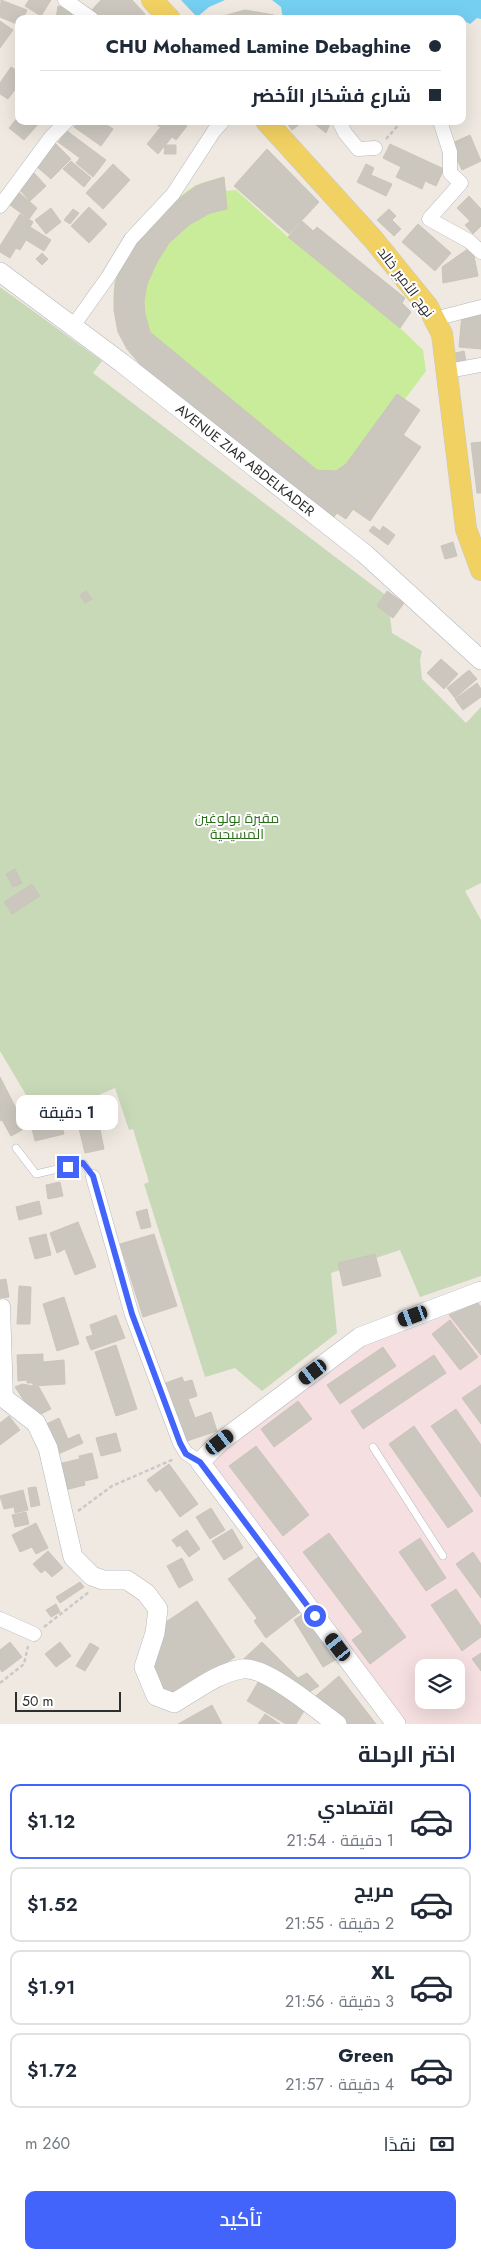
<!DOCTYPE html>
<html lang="ar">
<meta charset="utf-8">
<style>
body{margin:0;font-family:Jost,Cairo,sans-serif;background:#f2f2f3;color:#1f2937;direction:rtl;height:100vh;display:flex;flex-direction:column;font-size:19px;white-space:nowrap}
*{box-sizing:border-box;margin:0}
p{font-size:16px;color:#747a83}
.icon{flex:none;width:28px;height:28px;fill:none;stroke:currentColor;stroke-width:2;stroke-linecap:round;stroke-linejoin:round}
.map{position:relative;height:1724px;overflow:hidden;direction:ltr}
.drawer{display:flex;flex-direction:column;background:#fff;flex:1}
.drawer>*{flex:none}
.guide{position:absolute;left:15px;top:15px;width:451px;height:110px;border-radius:10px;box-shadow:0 5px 20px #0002;direction:rtl;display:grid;align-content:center;height:110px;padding:0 25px;background:#fff}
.fabs{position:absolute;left:415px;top:1659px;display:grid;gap:10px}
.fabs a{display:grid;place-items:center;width:50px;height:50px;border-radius:10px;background:#fff;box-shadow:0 5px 20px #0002;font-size:25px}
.scale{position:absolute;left:15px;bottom:12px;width:106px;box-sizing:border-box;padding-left:5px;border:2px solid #2e2e2e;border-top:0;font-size:14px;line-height:18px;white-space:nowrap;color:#2e2e2e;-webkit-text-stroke:4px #fff;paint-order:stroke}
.end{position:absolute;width:22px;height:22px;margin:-11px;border:6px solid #4264fb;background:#fff;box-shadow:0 0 0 2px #fff}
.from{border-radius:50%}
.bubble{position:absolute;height:35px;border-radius:10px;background:#fff;box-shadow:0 5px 20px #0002;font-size:16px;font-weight:600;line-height:35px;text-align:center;direction:rtl}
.car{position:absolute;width:15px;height:30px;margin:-15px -8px;border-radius:6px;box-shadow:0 0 4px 1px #0007;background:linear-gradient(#222 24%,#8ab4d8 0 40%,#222 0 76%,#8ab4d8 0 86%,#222 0)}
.guide b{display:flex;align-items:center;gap:18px;height:48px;font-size:19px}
.guide b+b{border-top:1px solid #e0e1e3}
.guide i{width:12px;height:12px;background:#1f2937}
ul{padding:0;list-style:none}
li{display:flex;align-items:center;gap:15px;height:75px;margin:0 10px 8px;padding:0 15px;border:2px solid #e0e1e3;border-radius:10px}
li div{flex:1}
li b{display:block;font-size:19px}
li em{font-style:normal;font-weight:600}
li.on{border-color:#4264fb}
li>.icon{width:45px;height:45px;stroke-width:1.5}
h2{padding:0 25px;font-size:22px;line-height:60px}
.pay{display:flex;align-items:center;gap:12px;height:55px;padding:0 25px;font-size:19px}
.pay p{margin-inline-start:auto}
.cta{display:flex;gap:10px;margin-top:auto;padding:10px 25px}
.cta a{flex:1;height:58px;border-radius:10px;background:#4264fb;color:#fff;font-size:20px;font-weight:600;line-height:58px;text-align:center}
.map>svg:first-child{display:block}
</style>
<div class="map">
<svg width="481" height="1724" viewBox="0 0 481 1724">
<rect width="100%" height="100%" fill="#efe9e1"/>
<!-- medical -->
<path fill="#f5dfe0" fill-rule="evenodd" d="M481,1304V1724H408L221,1482L211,1462L229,1446L367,1345ZM424,1668H456V1700H424Z"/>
<!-- cemetery -->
<path fill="#c8d9b8" d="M0,287L102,361L93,373L388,597L392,633L422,651L420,660L422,679L466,723L481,707V883L465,891L481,920V1276L420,1297L400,1250L331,1273L337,1333L262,1391L235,1368L205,1377L144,1184L149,1182L133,1129L129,1130L115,1088L41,1120L0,1051Z"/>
<!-- pitch -->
<path fill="#c9ec9a" d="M224,177L226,191L236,190L288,237L302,221L313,231L317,227L405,298L402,303L411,312L400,328L423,350L426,371L405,399L420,410L404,435L421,447L370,521L353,510L346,519L337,513L333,518L118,332C115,317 111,299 115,283C121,256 171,199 195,186C204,181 215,179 224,177Z"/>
<!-- water -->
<g fill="#75cff0">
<path d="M181,0H225L209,7L197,17Z"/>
<path d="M272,0H481V19L477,18L470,24L455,16L449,19H283L281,7Z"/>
</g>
<!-- building -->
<g fill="#cbc7bf" stroke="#cbc5ba">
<path d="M1,0L27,10L23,19H19V25L0,17Z"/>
<path d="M29,0H51L41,16L25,6Z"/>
<path d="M101,0H132L145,14L141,19H100L90,12Z"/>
<path d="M58,6L73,9L71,19H56Z"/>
<path d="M245,10L274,15V19H212Z"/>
<path d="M0,21L13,30L0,48Z"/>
<path d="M11,67L19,72V84L8,99L0,94V83Z"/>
<path d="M19,116V121L40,122L24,140L9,128Z"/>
<path d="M78,121H101L113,129L101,146L74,127Z"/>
<path d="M159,121H181L187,126L176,140L156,124Z"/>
<path d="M285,121H304L292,130Z"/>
<path d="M319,121H331L326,133L316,125Z"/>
<path d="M160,128L172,137L158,154L147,144Z"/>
<path d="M67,131L106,160L93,177L76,163L80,158L58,142Z"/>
<path d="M470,135L481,161L462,170L450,144Z"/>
<path d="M55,143L71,159L51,179L36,166L41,157Z"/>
<path d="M390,144L444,169L436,186L425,181L422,189L396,177L401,167L383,158Z"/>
<path d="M165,145H176V154H164Z"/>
<path d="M267,149L319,202L289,234L234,186Z"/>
<path d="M71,161L91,178L84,187L63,169Z"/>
<path d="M113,164L130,180L103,209L86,193Z"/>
<path d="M366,164L374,168L371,175L392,184L386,196L357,182Z"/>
<path d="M34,173L46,186L30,201L18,188Z"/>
<path d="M224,177L227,209L210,213L189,225L169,243L157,262L147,284L144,301L145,314L150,332L317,470L336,471L346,464L397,394L420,410L403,435L421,447L370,521L353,509L346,519L337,513L333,518L145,370L127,349L118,332L114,310L115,283L126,259L152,219L196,186Z"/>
<path d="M15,189L37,208L29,219L6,202Z"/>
<path d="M469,196L481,209V226L473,234L465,225L470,221L457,208Z"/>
<path d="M89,207L107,224L89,243L71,226Z"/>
<path d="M51,208L61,222L46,234L35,220Z"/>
<path d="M73,209L79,213L70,224L64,220Z"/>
<path d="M389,209L396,216L392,220L401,229L394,236L377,220Z"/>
<path d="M20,214L33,222L30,227L51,240L44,251L26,240L20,250L16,248L10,258L0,252V246Z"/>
<path d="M302,221L313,231L317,227L405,298L402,303L411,312L400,328L288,237Z"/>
<path d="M418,224L451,253L435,271L402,242Z"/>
<path d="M472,246L478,276L443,283L442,267Z"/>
<path d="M42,253L48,259L42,265L36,259Z"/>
<path d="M481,311V349L459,347L462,314Z"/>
<path d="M464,351L467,366L455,368L452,354Z"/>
<path d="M481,442V493H477L471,443Z"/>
<path d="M373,526L380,531L383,526L395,535L388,545L369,531Z"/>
<path d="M453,542L457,556L445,559L441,546Z"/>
<path d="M86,591L92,599L85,603L80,595Z"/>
<path d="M387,591L404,603L393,618L377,606Z"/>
<path d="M441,659L458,674L444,689L427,673Z"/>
<path d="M469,670L477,679L455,698L447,688Z"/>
<path d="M477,683L481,689V697L463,710L455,699Z"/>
<path d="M15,869L22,883L13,887L6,874Z"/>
<path d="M32,884L40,896L12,914L4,902Z"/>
<path d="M0,1077L22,1120L18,1122L22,1130L11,1136L2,1120L0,1121Z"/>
<path d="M55,1099L64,1134L35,1141L30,1120L39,1118L35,1105Z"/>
<path d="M112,1108L116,1126L100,1129L104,1149L85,1153L75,1112L91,1109L92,1112Z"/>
<path d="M60,1182L63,1196L48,1199L46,1185Z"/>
<path d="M39,1201L42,1214L19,1220L16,1207Z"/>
<path d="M147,1209L151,1227L141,1229L136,1212Z"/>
<path d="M78,1222L96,1267L75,1275L65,1249L57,1253L50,1233Z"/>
<path d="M46,1234L51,1255L35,1259L29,1238Z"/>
<path d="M154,1234L177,1306L143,1317L120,1244Z"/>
<path d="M375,1254L381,1276L343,1286L338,1263Z"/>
<path d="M6,1279L9,1297L0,1298V1280Z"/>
<path d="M19,1286L31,1287L30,1324H17Z"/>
<path d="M64,1297L79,1344L57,1351L43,1304Z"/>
<path d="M478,1303L481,1307V1355L449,1315Z"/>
<path d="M116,1315L125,1338L91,1350L86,1337L93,1335L90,1325Z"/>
<path d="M450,1320L478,1357L460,1370L432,1334Z"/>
<path d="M116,1345L137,1409L116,1416L95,1352Z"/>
<path d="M383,1347L396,1366L340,1404L327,1385Z"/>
<path d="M43,1354V1362L64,1360L65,1384L33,1386V1383H27V1380L18,1381L17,1355Z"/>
<path d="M434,1355L446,1373L363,1429L351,1411Z"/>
<path d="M182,1377L184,1382L192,1380L197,1396L188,1399L195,1418L211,1412L217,1431L187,1441L179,1430L163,1384Z"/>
<path d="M22,1384L39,1387L51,1409L35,1417L15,1387Z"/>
<path d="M481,1385V1424L462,1398Z"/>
<path d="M298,1401L312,1419L274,1447L261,1429Z"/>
<path d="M456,1409L481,1445V1497L431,1426Z"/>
<path d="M9,1416L20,1430L0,1445V1423Z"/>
<path d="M59,1418L68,1439L79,1434L83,1443L54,1456L40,1427Z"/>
<path d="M414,1426L473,1511L448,1528L389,1444Z"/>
<path d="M116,1433L121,1451L101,1456L96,1438Z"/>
<path d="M256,1446L309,1515L283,1536L229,1466Z"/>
<path d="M92,1453L98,1478L85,1481L79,1456Z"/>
<path d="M79,1459L85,1485L61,1491L54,1465Z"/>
<path d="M169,1464L198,1504L180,1517L160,1489L156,1492L147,1480Z"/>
<path d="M36,1487L40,1505L31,1507L28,1488Z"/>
<path d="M23,1490L28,1510L15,1513L14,1507L4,1509L0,1496Z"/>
<path d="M211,1508L225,1530L210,1539L196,1517Z"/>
<path d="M26,1512L29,1524L15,1527L12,1515Z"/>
<path d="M36,1523L48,1548L36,1554L32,1547L20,1552L12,1535Z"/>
<path d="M232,1529L243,1548L224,1560L212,1541Z"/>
<path d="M187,1530L200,1549L189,1557L180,1545L177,1547L172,1540Z"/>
<path d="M329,1533L406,1637L370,1664L352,1640L363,1632L303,1552Z"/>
<path d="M420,1538L446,1578L426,1591L399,1552Z"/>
<path d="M48,1551L63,1568L52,1577L45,1570L41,1573L33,1564Z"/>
<path d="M473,1552L481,1564V1598L456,1564Z"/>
<path d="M264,1553L305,1608L266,1638L254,1621L257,1618L228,1579Z"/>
<path d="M182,1558L193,1580L179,1588L167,1566Z"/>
<path d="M80,1582L84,1587L60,1603L56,1597Z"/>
<path d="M456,1589L481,1626V1637L462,1651L431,1605Z"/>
<path d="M197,1601L235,1657L173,1698L152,1684L150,1667L166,1622Z"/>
<path d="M56,1604L60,1612L51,1617L46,1610Z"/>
<path d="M308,1611L337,1659L323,1667L294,1620Z"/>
<path d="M10,1642L22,1657L2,1672L0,1669V1650Z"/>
<path d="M60,1642L71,1656L56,1667L45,1654Z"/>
<path d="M262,1642L298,1678L307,1673L319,1686L306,1694L237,1665Z"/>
<path d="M90,1643L99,1648L85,1671L76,1666Z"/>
<path d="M481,1653V1671L472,1659Z"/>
<path d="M339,1676L376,1724H346L311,1700Z"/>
<path d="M260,1679L307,1706L296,1724H286L247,1701Z"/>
<path d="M212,1705L222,1724H178Z"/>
<path d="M265,1714L280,1724H258Z"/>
</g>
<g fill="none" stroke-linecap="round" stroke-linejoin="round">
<defs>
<g id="lane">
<path d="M16,1148L36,1174L83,1163L93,1177"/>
<path d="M373,1447L443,1556"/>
</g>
<g id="street">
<path d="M65,0L92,19"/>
<path d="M339,121L345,133L358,149L375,148"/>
<path d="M440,121L450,152V173L461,183L429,219L469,241L481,252"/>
<path d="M0,206L51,137L67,121"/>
<path d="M434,319L481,307"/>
<path d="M73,326L108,277L131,239L173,194L214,131L223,121"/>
<path d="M448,371L481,365"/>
<path d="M93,1177L132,1315L180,1443L186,1453L200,1462"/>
<path d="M3,1306L6,1400"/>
<path d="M0,1619L34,1634"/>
</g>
<g id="secondary">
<path id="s1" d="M0,272L122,363L365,554L481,660"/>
<path d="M0,1395L36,1423L48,1448L73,1557L92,1576L103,1580H127L146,1593L158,1609L155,1633L144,1667L156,1696L174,1703C195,1691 217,1673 242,1669C265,1665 317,1710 337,1724"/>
<path d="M396,1724L200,1462L220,1442L360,1337L481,1291"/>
</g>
<g id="primary">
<path d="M152,0L170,19"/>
<path d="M266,121L373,239L428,307L442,334L466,529L481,570"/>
</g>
</defs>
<!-- lane casing -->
<use href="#lane" stroke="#b4b7c1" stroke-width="8"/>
<!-- street casing -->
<use href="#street" stroke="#b4b7c1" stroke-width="15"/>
<!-- secondary casing -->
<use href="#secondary" stroke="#b4b7c1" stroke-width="20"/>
<!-- primary casing -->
<use href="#primary" stroke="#c9c9c9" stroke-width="22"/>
<!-- path -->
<g stroke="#c9c9c9" stroke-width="2.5" stroke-dasharray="4 2.5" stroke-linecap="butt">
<path d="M386,139L402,121"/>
<path d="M78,1511L112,1486L174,1459"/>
<path d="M44,1627L89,1592"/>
<path d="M0,1683L24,1664L28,1646"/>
</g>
<!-- lane -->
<use href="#lane" stroke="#fff" stroke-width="7"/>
<!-- street -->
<use href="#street" stroke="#fff" stroke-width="14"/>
<!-- secondary -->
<use href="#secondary" stroke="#fff" stroke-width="19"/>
<!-- primary -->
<use href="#primary" stroke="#f2d163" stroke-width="21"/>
</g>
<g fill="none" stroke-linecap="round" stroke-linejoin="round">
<!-- route -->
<path stroke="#4264fb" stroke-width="6" d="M68,1167L83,1163L93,1176L132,1314L180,1443L186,1454L200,1462L315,1616"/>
</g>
<g text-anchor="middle" stroke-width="4" stroke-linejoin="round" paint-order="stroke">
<!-- street labels -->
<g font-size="14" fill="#2e2e2e" stroke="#fff">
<text transform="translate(406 282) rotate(53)" y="5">نهج الأمير خالد</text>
<text dy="5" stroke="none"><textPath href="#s1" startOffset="309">AVENUE ZIAR ABDELKADER</textPath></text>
</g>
<!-- park labels -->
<g font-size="14" fill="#2c6e1b" stroke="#fff">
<text x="237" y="823">مقبرة بولوغين<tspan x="237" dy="16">المسيحية</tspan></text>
</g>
</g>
</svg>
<div class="fabs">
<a><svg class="icon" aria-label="layers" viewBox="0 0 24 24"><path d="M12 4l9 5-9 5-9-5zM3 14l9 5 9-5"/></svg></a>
</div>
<div class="scale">50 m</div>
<i class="end from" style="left:315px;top:1616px"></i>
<i class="end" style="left:68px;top:1167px"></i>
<div class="bubble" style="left:16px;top:1095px;width:102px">1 دقيقة</div>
<i class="car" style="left:413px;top:1316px;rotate:250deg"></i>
<i class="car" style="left:313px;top:1372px;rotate:233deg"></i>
<i class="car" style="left:220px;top:1442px;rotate:53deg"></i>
<i class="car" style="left:338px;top:1647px;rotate:323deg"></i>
<div class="guide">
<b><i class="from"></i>CHU Mohamed Lamine Debaghine</b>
<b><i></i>شارع فشخار الأخضر</b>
</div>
</div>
<section class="drawer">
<h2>اختر الرحلة</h2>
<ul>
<li class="on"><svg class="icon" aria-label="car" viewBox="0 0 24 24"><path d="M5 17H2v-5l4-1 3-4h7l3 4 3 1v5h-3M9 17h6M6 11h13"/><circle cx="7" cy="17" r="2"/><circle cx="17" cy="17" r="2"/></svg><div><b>اقتصادي</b><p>1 دقيقة · 21:54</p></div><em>$1.12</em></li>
<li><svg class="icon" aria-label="car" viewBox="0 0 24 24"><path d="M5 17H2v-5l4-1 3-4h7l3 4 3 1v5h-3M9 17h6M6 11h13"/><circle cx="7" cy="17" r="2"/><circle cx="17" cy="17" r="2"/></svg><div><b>مريح</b><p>2 دقيقة · 21:55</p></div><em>$1.52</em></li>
<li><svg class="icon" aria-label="car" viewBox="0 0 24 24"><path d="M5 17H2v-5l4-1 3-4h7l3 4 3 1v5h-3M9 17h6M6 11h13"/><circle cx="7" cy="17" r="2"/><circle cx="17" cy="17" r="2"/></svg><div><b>XL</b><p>3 دقيقة · 21:56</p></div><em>$1.91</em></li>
<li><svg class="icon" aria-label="car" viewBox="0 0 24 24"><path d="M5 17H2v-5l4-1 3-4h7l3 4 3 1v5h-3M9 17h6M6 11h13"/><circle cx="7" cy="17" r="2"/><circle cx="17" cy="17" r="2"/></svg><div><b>Green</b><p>4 دقيقة · 21:57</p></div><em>$1.72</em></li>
</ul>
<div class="pay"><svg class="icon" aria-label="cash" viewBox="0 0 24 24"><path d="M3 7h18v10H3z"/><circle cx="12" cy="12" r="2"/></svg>نقدًا<p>260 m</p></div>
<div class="cta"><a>تأكيد</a></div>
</section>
